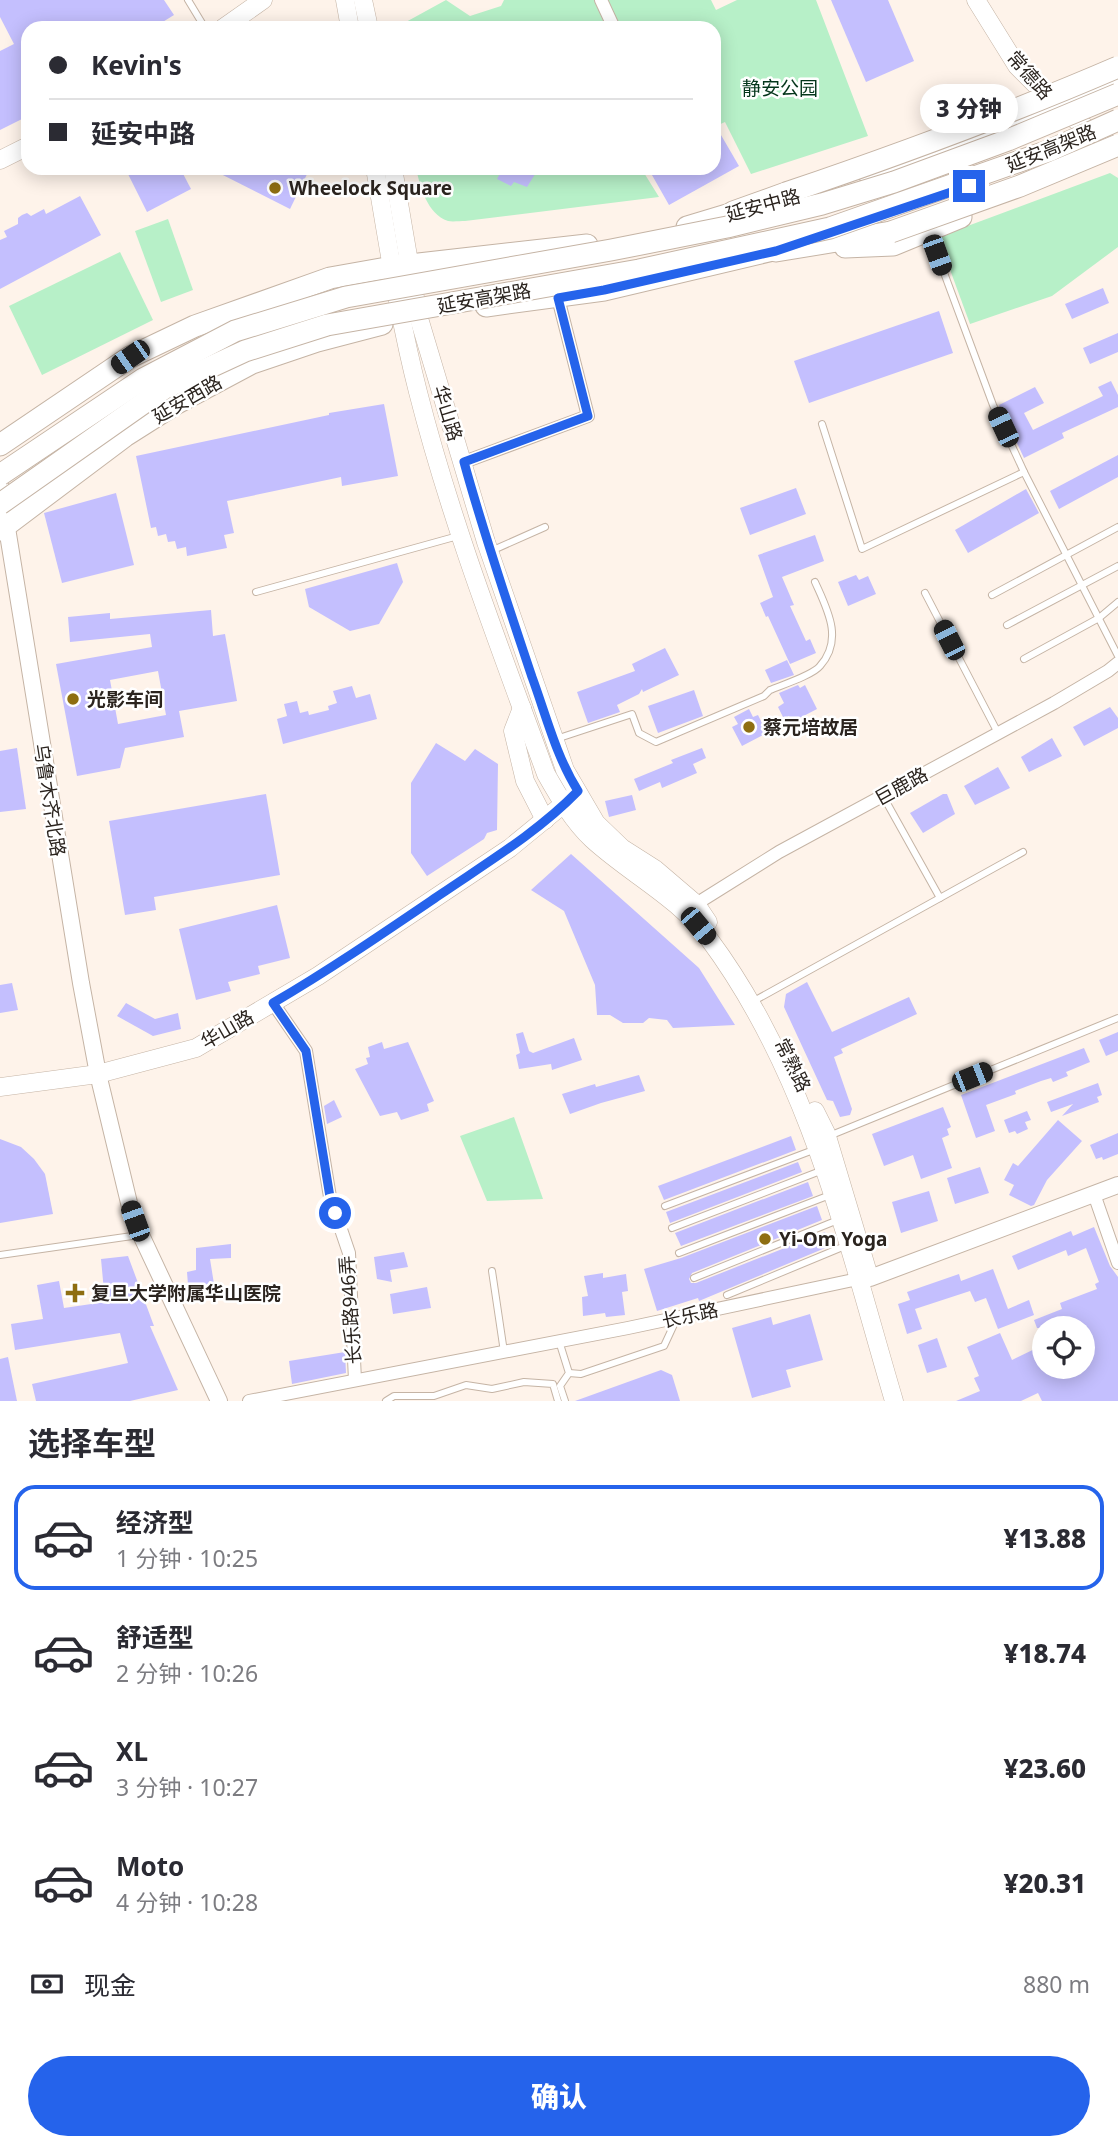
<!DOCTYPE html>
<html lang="zh">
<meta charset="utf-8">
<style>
body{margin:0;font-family:"Noto Sans","Noto Sans SC",sans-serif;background:#f7f7f7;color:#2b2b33;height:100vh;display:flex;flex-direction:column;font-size:26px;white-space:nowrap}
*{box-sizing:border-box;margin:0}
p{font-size:23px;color:#7c7c81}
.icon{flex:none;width:38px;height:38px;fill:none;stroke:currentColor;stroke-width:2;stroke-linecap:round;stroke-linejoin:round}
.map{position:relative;height:1401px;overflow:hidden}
.side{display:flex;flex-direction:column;background:#fff;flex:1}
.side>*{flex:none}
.banner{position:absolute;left:21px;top:21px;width:700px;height:154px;border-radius:21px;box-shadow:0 4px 18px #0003;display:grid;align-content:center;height:154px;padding:0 28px;background:#fff}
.fabs{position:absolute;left:1032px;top:1316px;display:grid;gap:14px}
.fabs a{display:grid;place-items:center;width:63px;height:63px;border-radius:50%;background:#fff;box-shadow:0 4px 18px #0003;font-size:35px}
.end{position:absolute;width:32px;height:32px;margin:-16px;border:9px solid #2563eb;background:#fff;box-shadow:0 0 0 4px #fff}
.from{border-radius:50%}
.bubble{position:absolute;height:49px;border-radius:24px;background:#fff;box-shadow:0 4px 18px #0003;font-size:23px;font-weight:800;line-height:49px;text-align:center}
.car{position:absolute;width:21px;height:42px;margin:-21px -10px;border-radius:9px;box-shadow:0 0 5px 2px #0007;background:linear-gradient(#222 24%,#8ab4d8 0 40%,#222 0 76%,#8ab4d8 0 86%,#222 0)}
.banner b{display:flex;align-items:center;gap:24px;height:66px;font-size:26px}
.banner b+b{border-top:2px solid #e1e1e2}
.banner i{width:18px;height:18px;background:#2b2b33}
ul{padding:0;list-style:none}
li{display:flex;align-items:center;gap:21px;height:105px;margin:0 14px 10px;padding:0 14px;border:4px solid transparent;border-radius:21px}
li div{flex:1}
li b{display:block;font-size:26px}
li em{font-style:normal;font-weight:800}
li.active{border-color:#2563eb}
li>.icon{width:63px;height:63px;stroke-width:1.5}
h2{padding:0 28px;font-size:32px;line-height:84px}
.pay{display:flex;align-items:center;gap:18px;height:77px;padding:0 28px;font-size:26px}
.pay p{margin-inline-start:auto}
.action{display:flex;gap:14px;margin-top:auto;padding:14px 28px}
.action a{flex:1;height:80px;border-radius:42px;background:#2563eb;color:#fff;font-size:28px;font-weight:800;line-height:80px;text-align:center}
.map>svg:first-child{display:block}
</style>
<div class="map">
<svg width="1118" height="1401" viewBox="0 0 1118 1401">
<rect width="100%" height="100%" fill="#fef3ea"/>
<!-- green -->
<g fill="#b7f0c8">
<path d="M446,0L470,16L501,6L504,0H711L716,10L737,0H816L868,136L751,174L725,122L714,127V28H395Z"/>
<path d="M416,168H641L659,197L465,221C460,221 452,222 448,221C427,214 420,186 416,168Z"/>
<path d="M1110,173L1118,178V247L1052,296L970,324L938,237Z"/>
<path d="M168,219L193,290L161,302L135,231Z"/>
<path d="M120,252L153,320L42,375L9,306Z"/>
<path d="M514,1117L543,1199L487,1201L460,1136Z"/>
</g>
<!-- building -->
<g fill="#c4bffe" fill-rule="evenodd">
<path d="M0,0H164L174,15L153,28H28V116L0,130V51L14,44L0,17Z"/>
<path d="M831,0H888L914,61L866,82Z"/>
<path d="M714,123L739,166L669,205L648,168H714Z"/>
<path d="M125,168H180L191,189L147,212Z"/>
<path d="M209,168H310L290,209Z"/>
<path d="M503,168H539L527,187L514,182L511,186L497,179Z"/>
<path d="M80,196L101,235L0,289V240L7,237L4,231L18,224V218L22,215L27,213L31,216L44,209L46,214Z"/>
<path d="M1103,288L1109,303L1072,319L1065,304Z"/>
<path d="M939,311L953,353L809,403L794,361Z"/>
<path d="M1118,333V352L1090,364L1083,348Z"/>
<path d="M1111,381L1118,395V407L1062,433L1064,438L1024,458L999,405L1035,387L1044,403L1024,413L1033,430L1103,396L1098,387Z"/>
<path d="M384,404L398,476L342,486L341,477L227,501L234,533L224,535L227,548L187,556L186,547L177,549L175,541L168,542L166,534L158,536L156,527L151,528L136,456L329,415V413Z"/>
<path d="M1118,455V477L1059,509L1050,491Z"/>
<path d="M796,488L806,514L750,535L740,508Z"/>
<path d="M1026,489L1039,513L968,553L955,530Z"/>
<path d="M116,493L134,565L62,583L44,513Z"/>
<path d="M815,535L824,561L782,577L794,605L790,606L806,641L810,639L816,653L790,664L768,616L766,617L760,603L773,597L758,555Z"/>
<path d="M397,563L403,582L379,624L350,631L309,607L305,589Z"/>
<path d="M856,575L859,580L868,576L876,594L848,606L838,582Z"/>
<path d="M211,610L213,636L225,634L237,701L179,711L184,737L125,748L120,768L77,776L56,664L152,647L150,634L70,642L68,617L110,613V619ZM158,671L166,715L118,724L110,680Z"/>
<path d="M665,648L679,675L643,692L642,689L639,694L617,705L620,712L588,723L577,692L635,671L632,664Z"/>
<path d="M787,660L794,675L771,683L765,670Z"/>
<path d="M798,685L800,688L805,685L817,709L792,722L789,716L784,719L778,707L784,703L779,693Z"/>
<path d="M352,686L356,698L370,694L377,719L283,744L277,719L287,716L284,704L297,701L300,713L308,711L309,715L329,710L328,706L337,703L333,691Z"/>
<path d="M694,690L703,716L658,733L648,706Z"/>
<path d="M1110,707L1118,718V728L1084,746L1073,727Z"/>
<path d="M749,709L753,717L758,715L767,733L742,746L732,727L738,724L734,717Z"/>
<path d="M1052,738L1062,756L1029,772L1021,757Z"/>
<path d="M436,743L465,761L475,749L498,764L497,830L487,833L484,839L427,876L411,853V783Z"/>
<path d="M17,748L26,809L0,812V751Z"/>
<path d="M702,748L706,758L693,764L697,773L662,788L660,782L639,791L634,779L673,763L671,760Z"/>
<path d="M998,767L1010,788L975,805L964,786Z"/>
<path d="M266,794L280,875L154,897L156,910L125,915L109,821Z"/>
<path d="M943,794H947L955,814L923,833L910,813Z"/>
<path d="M632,795L636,810L609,817L605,801Z"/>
<path d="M571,854L699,968L735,1025L673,1028L667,1020L649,1018L643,1023H623L610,1015H597L595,985L564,911L531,890Z"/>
<path d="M277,905L290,958L258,966L260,974L228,982L231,991L196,1000L179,929Z"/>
<path d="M807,982L832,1032L909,997L917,1014L841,1049L843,1053L834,1057L852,1109L850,1115L840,1117L833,1101L827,1100L784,1007L786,994Z"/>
<path d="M12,983L18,1010L0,1013V985Z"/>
<path d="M126,1003L155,1019L178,1013L181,1029L153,1036L117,1016Z"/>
<path d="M523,1032L529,1051L533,1053L574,1038L582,1060L552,1070L551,1064L519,1069L516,1055L520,1053L516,1034Z"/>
<path d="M1118,1032V1051L1106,1056L1099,1040Z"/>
<path d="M382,1042L384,1049L408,1042L434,1101L427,1104L429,1111L401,1120L397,1112L380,1116L355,1069L368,1064L366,1058L370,1057L368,1047Z"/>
<path d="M1084,1048L1090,1062L1066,1072L1068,1076L1053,1082L1051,1078L1041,1081L1015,1091L1016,1094L986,1105L995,1131L976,1138L961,1095Z"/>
<path d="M639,1075L645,1091L601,1103L570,1114L562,1094L595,1084L596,1087Z"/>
<path d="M1098,1083L1102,1095L1097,1097L1099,1102L1062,1116L1073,1104L1051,1112L1047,1102Z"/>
<path d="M334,1100L342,1117L327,1124L324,1106Z"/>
<path d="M943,1107L951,1127L947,1129L949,1135L942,1138L952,1168L921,1179L913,1155L884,1166L872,1134Z"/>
<path d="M1027,1111L1031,1120L1025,1122L1028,1129L1017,1134L1015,1131L1009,1133L1004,1120Z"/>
<path d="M1058,1120L1082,1141L1047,1180L1034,1205L1031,1206L1009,1195L1014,1185L1004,1180L1013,1163L1018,1166Z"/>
<path d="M1118,1133V1154L1103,1160L1102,1157L1096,1159L1090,1145Z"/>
<path d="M791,1136L796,1150L664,1200L658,1186Z"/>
<path d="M0,1139L21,1147L34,1159L45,1174L53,1214L0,1223Z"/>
<path d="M798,1162L802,1172L670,1223L666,1212Z"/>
<path d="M980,1167L989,1193L955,1204L947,1178Z"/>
<path d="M808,1182L813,1196L681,1246L675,1233Z"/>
<path d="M929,1191L938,1221L901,1233L892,1202Z"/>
<path d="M817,1206L822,1220L692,1273L689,1279L691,1283H696L825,1232L830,1246L699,1301L698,1298L657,1311L644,1269L681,1258Z"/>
<path d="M1094,1227L1110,1266L1118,1277V1401H1042L1038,1393L1021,1401H956L980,1391L974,1378L979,1376L967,1347L1000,1333L1012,1360L1045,1344V1367H1083V1323L1069,1328H1037L1034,1320L1062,1309L1060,1303L1097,1289L1095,1284L1099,1282L1086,1248L1068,1256L1066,1250L1018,1270L1012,1256L1071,1231L1073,1236Z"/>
<path d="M231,1244V1258L210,1259L214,1284L188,1285L187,1272L196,1270V1248Z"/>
<path d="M404,1252L408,1267L390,1270L392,1282L377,1279L374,1257Z"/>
<path d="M128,1256L154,1326H150L178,1390L130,1401H36L32,1384L128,1363L120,1333L15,1350L11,1324L43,1319L37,1285L59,1281L64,1308L105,1302L101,1259Z"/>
<path d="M993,1269L1008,1309L1029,1300L1034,1315L998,1329L986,1298L975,1302L970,1291L915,1309L922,1329L907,1334L898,1304L910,1300L907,1292L959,1274L961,1281Z"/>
<path d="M603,1273V1278L626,1274L628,1291L622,1292L625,1315L606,1317L605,1313L583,1316L582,1297L588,1296L584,1276Z"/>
<path d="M427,1287L431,1308L393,1314L390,1294Z"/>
<path d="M810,1314L823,1360L786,1370L791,1387L752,1398L732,1328L771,1317L773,1325Z"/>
<path d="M937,1338L947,1367L927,1373L918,1345Z"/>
<path d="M345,1352L346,1373L292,1384L289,1361Z"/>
<path d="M8,1357L17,1401H0V1359Z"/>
<path d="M661,1370L672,1375L680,1401H575Z"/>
</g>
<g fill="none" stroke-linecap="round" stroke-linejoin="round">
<defs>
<g id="service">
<path d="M188,0L205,28"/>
<path d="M822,424L862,549L1024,472L993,405L930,235"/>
<path d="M1024,472L1118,656"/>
<path d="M491,551L545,527"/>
<path d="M256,592L458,536"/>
<path d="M925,593L998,733"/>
<path d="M992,595L1118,527"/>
<path d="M1007,625L1118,566"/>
<path d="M1024,659L1099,618L1118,602"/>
<path d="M556,739L632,714L639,733L656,742L764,696L770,690C782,685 813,675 820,666C844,639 827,609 815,582"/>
<path d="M883,796L940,898"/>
<path d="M752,1002L1023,852"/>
<path d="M829,1136L1118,1018"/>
<path d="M665,1206L816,1149"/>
<path d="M672,1228L823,1170"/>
<path d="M679,1253L830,1195"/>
<path d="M0,1255L139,1235"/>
<path d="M492,1271L504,1352"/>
<path d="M694,1278L838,1220"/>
<path d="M727,1295L845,1246"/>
<path d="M559,1341L569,1373L560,1386L565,1401"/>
<path d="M569,1373L581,1374L664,1346L677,1318"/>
<path d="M386,1401L394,1396H434L466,1385L492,1389L524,1382L553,1384L558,1401"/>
</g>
<g id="minor">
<path d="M601,0L614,28"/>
<path d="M464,462L588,416L558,298"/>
<path d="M692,909L696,904L779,852L1054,703L1108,671L1118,663"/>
<path d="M273,1003L306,1051L330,1197L349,1253L355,1380"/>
<path d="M1094,1194L1118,1263"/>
<path d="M249,1401L628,1328L858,1279"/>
</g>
<g id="tertiary">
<path d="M0,485L81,983L98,1074L130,1207L141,1235L219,1401"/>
<path d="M858,1279L870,1278L1118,1185"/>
</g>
<g id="secondary">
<path d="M345,0L350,28"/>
<path d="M363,0L369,28"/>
<path d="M976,0L1017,66L1058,107L1099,137"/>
<path d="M223,28L263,0"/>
<path d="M0,160L28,146"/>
<path d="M375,168C388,243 399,318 418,392C451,522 500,648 546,774C559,797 573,821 592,839C630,874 678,897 709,939C810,1075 847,1242 894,1401"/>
<path d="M393,168L418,315L486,542L565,770L596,823L622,848L655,869L696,904L708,922"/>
<path d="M522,708L513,731L525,781L545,820"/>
<path d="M0,1087L98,1074L196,1048L318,976L510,848L571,798"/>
<path d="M815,1111L826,1133L868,1273"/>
</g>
<g id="primary">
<path d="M869,174L1058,107L1118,79"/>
<path d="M687,227L750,208"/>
<path d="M845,247L893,245L961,217"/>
<path d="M486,306L604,290L794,245"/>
<path d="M0,445L130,357L195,326L330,278L392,267L587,245"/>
<path d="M0,530L125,436L177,403L252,363L317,341L382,324"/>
</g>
<g id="trunk">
<path d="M733,212L786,193"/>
<path d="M776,251L891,232"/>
</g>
</defs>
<!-- service casing -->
<use href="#service" stroke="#c5b4a5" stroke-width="8"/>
<!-- minor casing -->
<use href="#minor" stroke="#c5b4a5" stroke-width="14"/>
<!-- tertiary casing -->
<use href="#tertiary" stroke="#c5b4a5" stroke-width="18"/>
<!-- secondary casing -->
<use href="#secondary" stroke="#c5b4a5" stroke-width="19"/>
<!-- primary casing -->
<use href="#primary" stroke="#c5b4a5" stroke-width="23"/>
<!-- trunk casing -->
<use href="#trunk" stroke="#c5b4a5" stroke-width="23"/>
<!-- service -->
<use href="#service" stroke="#fff" stroke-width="6"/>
<!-- minor -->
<use href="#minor" stroke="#fff" stroke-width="12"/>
<!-- tertiary -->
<use href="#tertiary" stroke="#fff" stroke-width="16"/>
<!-- secondary -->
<use href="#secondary" stroke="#fff" stroke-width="18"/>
<!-- primary -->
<use href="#primary" stroke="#fff" stroke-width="21"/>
<!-- trunk -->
<use href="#trunk" stroke="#fff" stroke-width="21"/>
<defs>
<g id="trunk-bridge">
<path d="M786,193C898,155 1009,114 1118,67"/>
<path d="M891,232L1020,186L1118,145"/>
<path d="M0,475L143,379L235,331L346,297L611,250L727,227L822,204L894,182L1008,140L1118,94"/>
<path d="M0,504L165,388L245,351L327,325L639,270L830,228L1051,150L1118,120"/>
</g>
</defs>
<!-- trunk-bridge casing -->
<use href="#trunk-bridge" stroke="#c5b4a5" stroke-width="23" stroke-linecap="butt"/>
<!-- trunk-bridge -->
<use href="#trunk-bridge" stroke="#fff" stroke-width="21"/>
</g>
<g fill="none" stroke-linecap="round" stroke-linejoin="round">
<!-- route -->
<path stroke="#2563eb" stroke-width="9" d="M335,1213L330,1197L306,1051L273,1003C331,969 385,932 441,894C488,862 538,832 578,791C556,756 546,715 532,677C508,605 484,535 464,462L588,416L558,298L604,290L776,251L969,186"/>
</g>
<!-- markers -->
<g fill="#8e6e12" stroke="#fff" stroke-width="2.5">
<circle cx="275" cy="188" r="7"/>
<circle cx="73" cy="699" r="7"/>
<circle cx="749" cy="727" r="7"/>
<circle cx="765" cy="1239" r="7"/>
<path d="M71.5 1282.5h7v7h7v7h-7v7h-7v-7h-7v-7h7z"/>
</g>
<g text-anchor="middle" stroke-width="5" stroke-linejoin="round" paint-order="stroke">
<!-- street labels -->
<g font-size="19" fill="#2b241f" stroke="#fff">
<text transform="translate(1030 75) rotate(49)" y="7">常德路</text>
<text transform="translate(1051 148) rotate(-22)" y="7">延安高架路</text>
<text transform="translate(763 205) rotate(-15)" y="7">延安中路</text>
<text transform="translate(484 298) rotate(-10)" y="7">延安高架路</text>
<text transform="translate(187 399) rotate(-30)" y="7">延安西路</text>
<text transform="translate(448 413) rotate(73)" y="7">华山路</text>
<text transform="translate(901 786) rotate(-29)" y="7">巨鹿路</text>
<text transform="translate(50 800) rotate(81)" y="7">乌鲁木齐北路</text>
<text transform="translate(227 1029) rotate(-30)" y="7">华山路</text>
<text transform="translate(793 1065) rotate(64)" y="7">常熟路</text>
<text transform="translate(350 1310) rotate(-94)" y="7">长乐路946弄</text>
<text transform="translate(690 1315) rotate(-12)" y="7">长乐路</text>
</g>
<!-- park labels -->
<g font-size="19" fill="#04361b" stroke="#fff">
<text x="780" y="95">静安公园</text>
</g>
<!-- poi labels -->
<g font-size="19" font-weight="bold" fill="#2b241f" stroke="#fff" text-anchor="start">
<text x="289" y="195">Wheelock Square</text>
<text x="87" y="706">光影车间</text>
<text x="763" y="734">蔡元培故居</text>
<text x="779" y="1246">Yi-Om Yoga</text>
<text x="91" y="1300">复旦大学附属华山医院</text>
</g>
</g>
</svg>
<div class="fabs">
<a><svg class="icon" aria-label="locate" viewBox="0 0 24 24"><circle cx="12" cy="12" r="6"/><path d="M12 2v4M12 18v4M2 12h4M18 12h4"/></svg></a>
</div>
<i class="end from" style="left:335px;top:1213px"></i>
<i class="end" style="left:969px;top:186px"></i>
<div class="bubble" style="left:920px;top:84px;width:98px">3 分钟</div>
<i class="car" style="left:937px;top:255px;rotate:160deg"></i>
<i class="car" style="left:130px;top:357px;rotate:235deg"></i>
<i class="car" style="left:1003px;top:427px;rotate:335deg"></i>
<i class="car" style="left:949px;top:640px;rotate:333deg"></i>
<i class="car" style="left:698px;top:926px;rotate:140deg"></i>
<i class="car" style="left:972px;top:1077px;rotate:68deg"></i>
<i class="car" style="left:135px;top:1221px;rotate:340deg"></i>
<div class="banner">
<b><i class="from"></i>Kevin's</b>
<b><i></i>延安中路</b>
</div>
</div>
<section class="side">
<h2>选择车型</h2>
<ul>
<li class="active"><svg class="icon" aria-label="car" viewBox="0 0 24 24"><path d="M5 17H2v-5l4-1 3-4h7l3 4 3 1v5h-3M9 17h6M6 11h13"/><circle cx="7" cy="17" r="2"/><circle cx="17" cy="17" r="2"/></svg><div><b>经济型</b><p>1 分钟 · 10:25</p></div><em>¥13.88</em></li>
<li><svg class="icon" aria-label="car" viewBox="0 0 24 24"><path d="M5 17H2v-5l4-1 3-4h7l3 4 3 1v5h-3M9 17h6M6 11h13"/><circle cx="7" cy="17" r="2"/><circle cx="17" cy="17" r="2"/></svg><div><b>舒适型</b><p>2 分钟 · 10:26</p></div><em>¥18.74</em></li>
<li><svg class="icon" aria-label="car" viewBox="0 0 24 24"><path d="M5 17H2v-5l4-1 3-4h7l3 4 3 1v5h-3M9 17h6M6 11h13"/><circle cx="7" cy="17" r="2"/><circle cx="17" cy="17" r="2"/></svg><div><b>XL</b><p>3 分钟 · 10:27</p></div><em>¥23.60</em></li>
<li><svg class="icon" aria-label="car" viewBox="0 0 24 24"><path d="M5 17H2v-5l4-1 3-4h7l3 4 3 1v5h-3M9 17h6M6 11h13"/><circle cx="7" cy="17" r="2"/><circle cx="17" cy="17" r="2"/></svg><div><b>Moto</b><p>4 分钟 · 10:28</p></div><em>¥20.31</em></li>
</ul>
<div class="pay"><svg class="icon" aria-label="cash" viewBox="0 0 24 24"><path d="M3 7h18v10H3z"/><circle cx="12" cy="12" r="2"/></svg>现金<p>880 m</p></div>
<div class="action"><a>确认</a></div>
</section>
